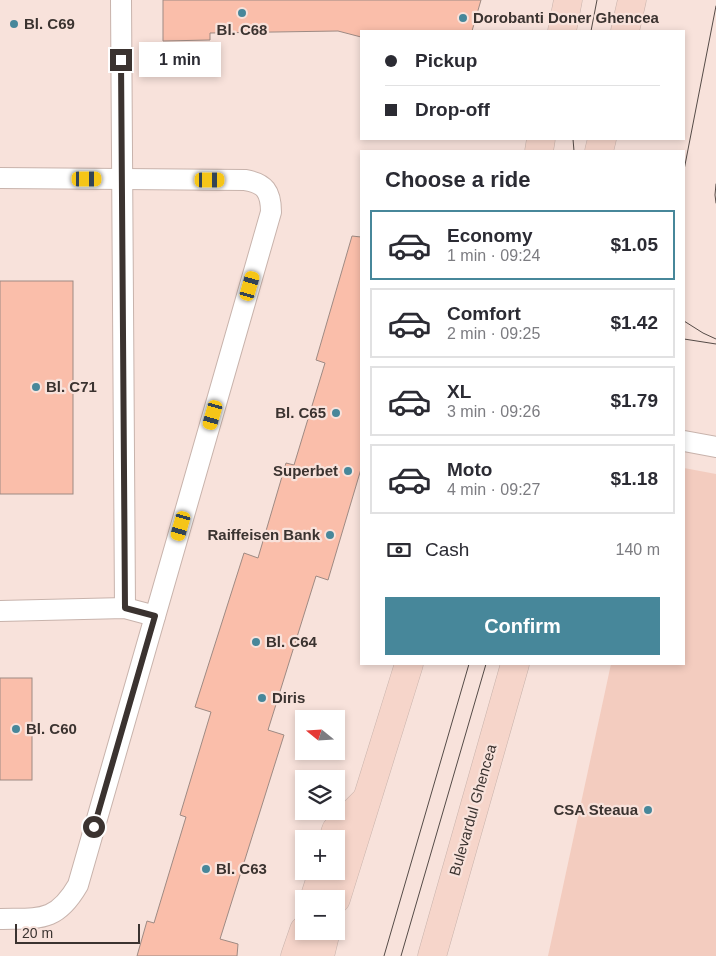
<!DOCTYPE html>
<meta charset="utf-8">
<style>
body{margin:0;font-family:Arial,sans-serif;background:#f7f7f7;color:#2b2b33;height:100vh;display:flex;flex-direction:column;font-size:19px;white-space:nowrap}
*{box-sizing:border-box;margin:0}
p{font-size:16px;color:#7c7c81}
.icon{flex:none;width:28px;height:28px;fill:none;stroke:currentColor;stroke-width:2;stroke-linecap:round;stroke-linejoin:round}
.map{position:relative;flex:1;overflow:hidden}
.drawer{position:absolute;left:360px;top:150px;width:325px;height:515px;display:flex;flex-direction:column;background:#fff;border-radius:0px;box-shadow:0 2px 8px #0003}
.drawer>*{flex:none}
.hud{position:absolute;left:360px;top:30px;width:325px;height:110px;border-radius:0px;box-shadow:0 2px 8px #0003;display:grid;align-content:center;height:110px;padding:0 25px;background:#fff}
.needle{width:32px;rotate:288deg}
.tools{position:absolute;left:295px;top:710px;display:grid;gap:10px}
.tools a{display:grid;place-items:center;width:50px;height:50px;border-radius:0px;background:#fff;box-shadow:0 2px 8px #0003;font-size:25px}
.scale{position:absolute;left:15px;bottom:12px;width:125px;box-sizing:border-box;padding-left:5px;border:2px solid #3b3330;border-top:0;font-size:14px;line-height:18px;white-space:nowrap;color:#3b3330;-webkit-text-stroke:4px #f8e2db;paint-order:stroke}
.end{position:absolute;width:22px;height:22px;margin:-11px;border:6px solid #3b3330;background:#fff;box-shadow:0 0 0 2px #fff}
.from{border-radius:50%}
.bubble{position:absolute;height:35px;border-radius:0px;background:#fff;box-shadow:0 2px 8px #0003;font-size:16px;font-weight:700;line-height:35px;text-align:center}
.car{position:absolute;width:15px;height:30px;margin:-15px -8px;border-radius:6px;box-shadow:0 0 4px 1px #0007;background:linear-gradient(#f5c518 24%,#345 0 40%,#f5c518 0 76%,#345 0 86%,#f5c518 0)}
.hud b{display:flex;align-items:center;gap:18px;height:48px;font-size:19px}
.hud b+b{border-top:1px solid #e1e1e2}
.hud i{width:12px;height:12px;background:#2b2b33}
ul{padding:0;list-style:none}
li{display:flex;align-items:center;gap:15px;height:70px;margin:0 10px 8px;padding:0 15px;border:2px solid #e1e1e2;border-radius:0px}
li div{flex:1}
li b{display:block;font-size:19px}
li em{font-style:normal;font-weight:700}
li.current{border-color:#47879a}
li>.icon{width:45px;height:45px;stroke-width:1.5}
h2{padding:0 25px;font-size:22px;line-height:60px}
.pay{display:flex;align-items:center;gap:12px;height:55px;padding:0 25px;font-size:19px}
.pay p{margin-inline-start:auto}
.button{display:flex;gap:10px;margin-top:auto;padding:10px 25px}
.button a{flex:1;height:58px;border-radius:0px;background:#47879a;color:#fff;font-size:20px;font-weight:700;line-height:58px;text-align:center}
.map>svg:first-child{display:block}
</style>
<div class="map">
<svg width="716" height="956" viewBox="0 0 716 956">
<rect width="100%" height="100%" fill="#f8e2db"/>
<!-- green -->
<path fill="#f3ccbf" d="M684,468L716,474V956H548L611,664H684Z"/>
<!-- building -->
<g fill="#fabeaa" stroke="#9e8a83">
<path d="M163,0H481L472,31H361V37L338,31L210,33V40L163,41Z"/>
<path d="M352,236L361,237V469L328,580L316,576L268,730L284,735L220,939L238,944L237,956H137L147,921L154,923L186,817L180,815L211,712L195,707L244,553L258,558L286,463L294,465L325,363L316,360Z"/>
<rect x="0" y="281" width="73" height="213"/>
<rect x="0" y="678" width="32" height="102"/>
</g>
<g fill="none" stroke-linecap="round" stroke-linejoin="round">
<defs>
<g id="service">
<path d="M121,0L125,608"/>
<path d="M0,178L245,180C265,183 271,192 271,212L78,885C56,923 39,918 0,919"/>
<path d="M684,441L716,447"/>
<path d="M0,611L125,608L155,616"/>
</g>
<g id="secondary">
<path d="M562,31L568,0"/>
<path d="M625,31L632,0"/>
<path d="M539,151L541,139"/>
<path d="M599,151L602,139"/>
<path d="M333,839L336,830L365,801"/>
<path d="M314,899L323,871"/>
<path d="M336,899L409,664"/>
<path d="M295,956L304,930"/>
<path d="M320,956L326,931"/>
<path d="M432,956L515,664"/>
</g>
</defs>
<!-- service casing -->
<use href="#service" stroke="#c8b3ac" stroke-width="22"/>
<!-- secondary casing -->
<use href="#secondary" stroke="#c8b3ac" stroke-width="29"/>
<!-- service -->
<use href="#service" stroke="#fff" stroke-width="20"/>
<!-- secondary -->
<use href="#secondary" stroke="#f6d5ca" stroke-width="28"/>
<!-- tram -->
<g stroke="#554b47" stroke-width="1">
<path d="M591,31L597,0"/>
<path d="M573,139L574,151"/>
<path d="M684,170L716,6"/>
<path d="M716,184L715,195L716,203"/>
<path d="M684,321L703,333L716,339"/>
<path d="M684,339L716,344"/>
<path d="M384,956L469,664"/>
<path d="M401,956L486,664"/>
</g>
</g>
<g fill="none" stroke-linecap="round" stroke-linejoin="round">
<!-- route -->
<path stroke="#3b3330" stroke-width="6" d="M94,827L155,616L125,608L121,60"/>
</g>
<!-- markers -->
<g fill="#47879a" stroke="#f8e2db" stroke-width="2">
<circle cx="242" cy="13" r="5"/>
<circle cx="463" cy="18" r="5"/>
<circle cx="14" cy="24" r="5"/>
<circle cx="36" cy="387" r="5"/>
<circle cx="336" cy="413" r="5"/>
<circle cx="348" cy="471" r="5"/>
<circle cx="330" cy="535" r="5"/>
<circle cx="256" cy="642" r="5"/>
<circle cx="262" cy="698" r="5"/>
<circle cx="16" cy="729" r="5"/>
<circle cx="648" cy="810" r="5"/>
<circle cx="206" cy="869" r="5"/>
</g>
<g text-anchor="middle" stroke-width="4.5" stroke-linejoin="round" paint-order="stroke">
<!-- poi labels -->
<g font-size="15" font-weight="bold" fill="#3b3330" stroke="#f8e2db" text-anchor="start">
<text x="473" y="23">Dorobanti Doner Ghencea</text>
<text x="24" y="29">Bl. C69</text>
<text x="242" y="35" text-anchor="middle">Bl. C68</text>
<text x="46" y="392">Bl. C71</text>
<text x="326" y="418" text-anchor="end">Bl. C65</text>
<text x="338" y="476" text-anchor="end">Superbet</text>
<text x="320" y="540" text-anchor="end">Raiffeisen Bank</text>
<text x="266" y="647">Bl. C64</text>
<text x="272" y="703">Diris</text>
<text x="26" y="734">Bl. C60</text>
<text x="638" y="815" text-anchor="end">CSA Steaua</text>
<text x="216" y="874">Bl. C63</text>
</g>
<!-- street labels -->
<g font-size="15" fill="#3b3330" stroke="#f8e2db">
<text transform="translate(473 810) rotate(-74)" y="5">Bulevardul Ghencea</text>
</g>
</g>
</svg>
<div class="tools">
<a><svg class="needle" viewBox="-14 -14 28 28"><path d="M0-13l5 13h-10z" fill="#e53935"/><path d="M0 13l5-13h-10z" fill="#7c7c81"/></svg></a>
<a><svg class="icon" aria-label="layers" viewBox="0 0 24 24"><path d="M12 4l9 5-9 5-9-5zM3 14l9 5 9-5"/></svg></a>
<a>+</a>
<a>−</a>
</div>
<div class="scale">20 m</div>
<i class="end from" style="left:94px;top:827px"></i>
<i class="end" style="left:121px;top:60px"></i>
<div class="bubble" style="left:139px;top:42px;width:82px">1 min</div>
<i class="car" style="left:87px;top:179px;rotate:90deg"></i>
<i class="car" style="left:210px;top:180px;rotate:90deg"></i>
<i class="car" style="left:250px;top:286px;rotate:16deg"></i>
<i class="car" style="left:213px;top:415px;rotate:196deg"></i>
<i class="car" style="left:181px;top:526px;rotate:196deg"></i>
<div class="hud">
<b><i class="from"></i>Pickup</b>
<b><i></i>Drop-off</b>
</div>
<section class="drawer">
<h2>Choose a ride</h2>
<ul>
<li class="current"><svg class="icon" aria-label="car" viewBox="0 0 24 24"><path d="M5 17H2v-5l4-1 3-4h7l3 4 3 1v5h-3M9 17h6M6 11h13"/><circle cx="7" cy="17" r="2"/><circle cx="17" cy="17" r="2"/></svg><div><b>Economy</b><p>1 min · 09:24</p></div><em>$1.05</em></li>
<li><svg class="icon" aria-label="car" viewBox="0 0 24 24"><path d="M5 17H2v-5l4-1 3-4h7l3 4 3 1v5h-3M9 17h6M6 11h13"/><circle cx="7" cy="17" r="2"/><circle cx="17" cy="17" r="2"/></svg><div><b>Comfort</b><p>2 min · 09:25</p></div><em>$1.42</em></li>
<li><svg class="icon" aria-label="car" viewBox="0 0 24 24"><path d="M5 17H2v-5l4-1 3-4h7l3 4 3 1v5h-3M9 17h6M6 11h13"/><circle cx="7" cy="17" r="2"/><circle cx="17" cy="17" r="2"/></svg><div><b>XL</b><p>3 min · 09:26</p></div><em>$1.79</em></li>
<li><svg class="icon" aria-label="car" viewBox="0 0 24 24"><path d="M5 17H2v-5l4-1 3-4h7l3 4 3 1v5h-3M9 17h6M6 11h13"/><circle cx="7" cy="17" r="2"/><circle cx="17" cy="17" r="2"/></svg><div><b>Moto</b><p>4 min · 09:27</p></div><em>$1.18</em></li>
</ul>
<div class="pay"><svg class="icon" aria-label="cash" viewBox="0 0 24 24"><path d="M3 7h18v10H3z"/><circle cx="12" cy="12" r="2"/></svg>Cash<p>140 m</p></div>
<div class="button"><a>Confirm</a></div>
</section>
</div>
